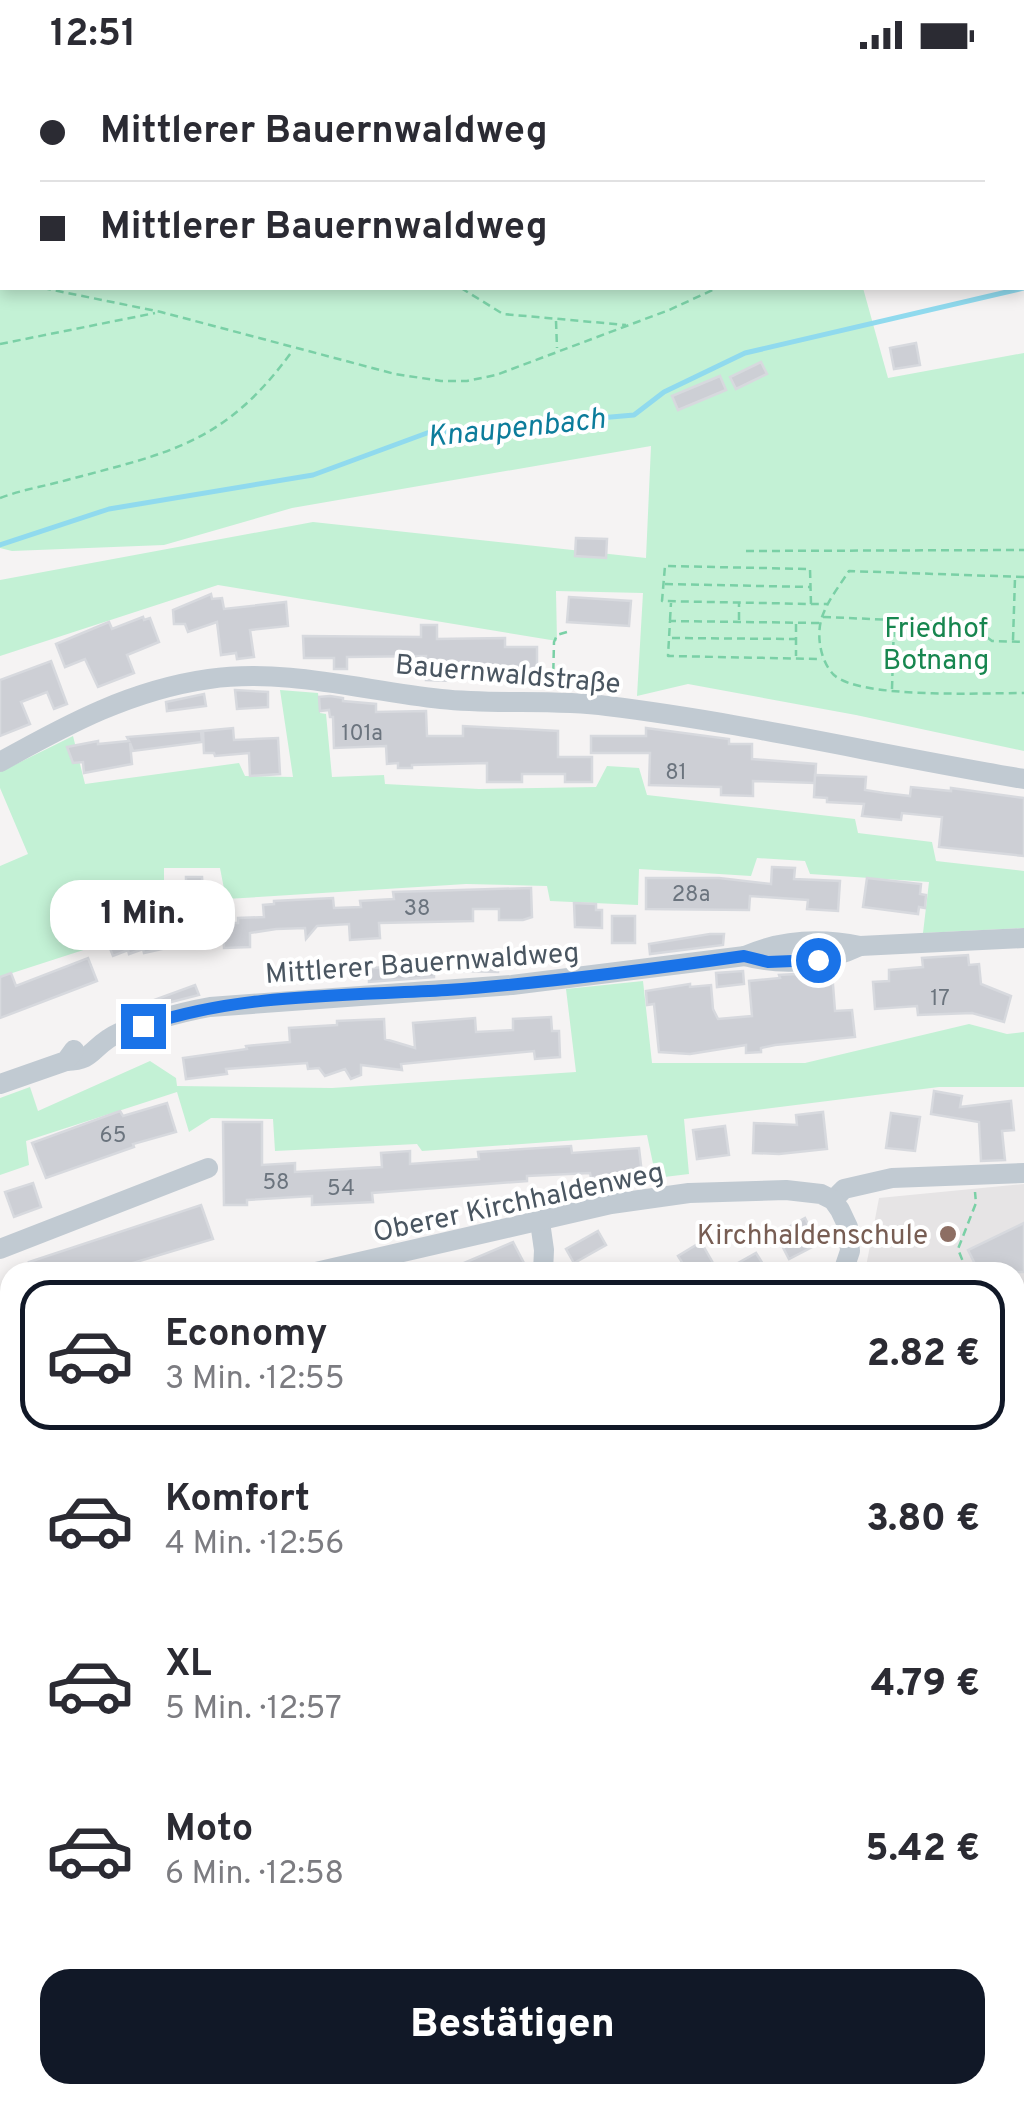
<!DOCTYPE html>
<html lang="de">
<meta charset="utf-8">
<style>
body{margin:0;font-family:Overpass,sans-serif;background:#f7f7f7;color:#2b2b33;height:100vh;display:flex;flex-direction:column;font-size:38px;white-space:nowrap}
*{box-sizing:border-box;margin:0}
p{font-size:32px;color:#7c7c81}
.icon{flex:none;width:55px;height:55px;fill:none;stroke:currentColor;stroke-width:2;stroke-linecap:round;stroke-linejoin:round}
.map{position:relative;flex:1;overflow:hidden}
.drawer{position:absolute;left:0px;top:1192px;width:1025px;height:842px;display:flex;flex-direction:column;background:#fff;border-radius:30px 30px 0 0;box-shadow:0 5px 15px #0003}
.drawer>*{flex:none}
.hud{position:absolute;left:0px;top:0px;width:1025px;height:220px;box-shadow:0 5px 15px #0003;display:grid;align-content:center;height:220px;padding:0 40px;background:#fff}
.end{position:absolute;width:45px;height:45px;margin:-22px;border:12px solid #1a73e8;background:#fff;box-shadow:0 0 0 5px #fff}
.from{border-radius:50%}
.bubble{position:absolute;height:70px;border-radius:30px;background:#fff;box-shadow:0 5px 15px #0003;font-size:32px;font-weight:800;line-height:70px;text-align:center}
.hud b{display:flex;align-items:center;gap:35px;height:95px;font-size:38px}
.hud b+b{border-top:2px solid #e1e1e2}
.hud i{width:25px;height:25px;background:#2b2b33}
ul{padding:18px 0 0;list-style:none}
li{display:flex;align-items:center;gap:30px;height:150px;margin:0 20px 15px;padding:0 20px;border:5px solid transparent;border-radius:30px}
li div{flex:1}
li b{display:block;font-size:38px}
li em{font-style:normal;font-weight:800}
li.active{border-color:#111827}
li>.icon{width:90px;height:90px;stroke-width:1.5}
.cta{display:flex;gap:20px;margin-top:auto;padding:20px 40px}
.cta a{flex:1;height:115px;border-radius:30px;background:#111827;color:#fff;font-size:40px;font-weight:800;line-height:115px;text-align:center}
.status{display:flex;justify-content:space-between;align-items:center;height:70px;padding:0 50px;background:#fff;direction:ltr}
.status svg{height:28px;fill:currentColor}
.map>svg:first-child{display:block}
</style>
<div class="status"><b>12:51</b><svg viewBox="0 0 49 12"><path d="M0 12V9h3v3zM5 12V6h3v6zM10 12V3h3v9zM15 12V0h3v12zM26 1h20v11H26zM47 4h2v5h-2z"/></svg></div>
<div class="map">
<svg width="1024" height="2033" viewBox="0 0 1024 2033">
<rect width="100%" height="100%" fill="#f5f3f3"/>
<!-- education -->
<path fill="#e6e4e5" d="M1024,1114V1281L1015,1286V1202H865L879,1128Z"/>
<!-- green -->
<g fill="#c3f1d5">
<path d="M0,0H1024L1023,149L1022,2H2V218H863L888,308L1024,283V681L856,645L688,614L637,626L643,523L556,521L557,571L218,515L0,586V510L313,452L646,488L651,376L292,438L164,475L12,481L0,478Z"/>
<path d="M280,620L318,623L320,643L326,644L332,707L384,705L385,714L479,719L596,717L607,696L639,698L647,725L855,749L858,763L932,772L936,791L1024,801V858L923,863L929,812L810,804L805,791L757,788L751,806L639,799L638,835L550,831L547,816L466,814L226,829L220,798H164V830L96,853L102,874L0,907V796L28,784L0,718V702L73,666L85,714L239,693L245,706L293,707Z"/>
<path d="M643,911L652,993H805L969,954L1007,964L1024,962V1017H939L684,1049L689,1104L656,1108L647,1065L422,1081L417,1074L275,1081L273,1049L211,1048L189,1062L177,1022L26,1071L29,1095L0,1105V1028L30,1017L38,1041L150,991L176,1008L177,1016L332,1018L576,1002L566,919Z"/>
<path d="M10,1440V1598L0,1599V1443Z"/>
</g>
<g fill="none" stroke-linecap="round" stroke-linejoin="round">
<!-- stream -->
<path stroke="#90daee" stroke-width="5" d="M0,475L109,439L313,405L427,363L634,345L664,322L745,283L1024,218"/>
</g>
<!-- building -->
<g fill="#cdcfd5" stroke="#d7d9de" stroke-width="2.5">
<path d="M916,273L920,295L894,299L890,278Z"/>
<path d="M761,292L767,304L736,319L730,307Z"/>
<path d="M720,306L726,320L678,340L672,326Z"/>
<path d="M576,468L607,469L606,488L575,486Z"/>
<path d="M211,524L212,529L222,528L224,539L286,532L288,556L250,560L254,587L237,589L236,583L221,585L217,552L188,562L185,554H174L173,540Z"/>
<path d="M569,527L631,531L629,556L567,552Z"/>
<path d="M143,547L144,550L150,548L159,572L127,585L134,603L98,617L85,589L65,597L56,574L109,552L112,559Z"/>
<path d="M421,555H437V569L505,568V577H537V604L452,603V611L426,610V586L347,587V599H334V588H304L303,566L421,567Z"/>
<path d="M51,591L67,634L54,639L47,622L21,632L30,654L0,666V610Z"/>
<path d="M235,620L268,622V637L237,639Z"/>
<path d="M204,624L206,636L167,641L166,632Z"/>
<path d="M330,626L343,628V631L376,634V642L426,641L427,666H463V656L558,661V687H592V712H565V704H522V712H487V693L412,695V698H398V693L387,694L386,676L334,678L333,647H330L329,640L320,641L319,627Z"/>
<path d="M233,658L234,670L278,668L280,704L250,706L249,683L215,686L214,683H204L203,661Z"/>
<path d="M646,658L729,669V674H752V689L816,694L815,713L753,711V726L721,725V717L649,715L650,683H591V666H646Z"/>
<path d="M201,661L202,672L133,681L130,673L132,694L84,703L83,692L73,693L67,677L98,671V674L129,671L127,667Z"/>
<path d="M815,705L866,707L865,720L884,723L910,726L911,717L951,721V718L1024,728V786L939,777L942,747L902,743L901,750L862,746L864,734L827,732V728L814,727Z"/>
<path d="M772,797L795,798L794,809L840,811L838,841L807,839L808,830L750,826L749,840L646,839V808H719L771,814Z"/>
<path d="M186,807H202L204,839L180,848L169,818L186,812Z"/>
<path d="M867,808L921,814L920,824L926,825L925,838L919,837L918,844L863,837Z"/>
<path d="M531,818L532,847L523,850H499V839H473V851L379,853L380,868L350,870L349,854L317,856L306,869L305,858L276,859L250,863V877L224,878L223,853H238V848L264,847L263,835L274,834V831L333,828L334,838L361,837L360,831L394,829L393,822Z"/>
<path d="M574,833L596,834V840H602V858L575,857Z"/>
<path d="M164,846L175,876L144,883L143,879L129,884L128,880L113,886L101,856L117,851L118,854L132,849L133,853L148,847L149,851Z"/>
<rect x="612" y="846" width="23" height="27"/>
<path d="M710,864H724L723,875L650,884L649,874Z"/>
<path d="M968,885L969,895L979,894L981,914L1011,926L1004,952L972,943L918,945L917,936L875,939L873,912L889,911V900L923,897L922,888Z"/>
<path d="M461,886H483V892H498V902L461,901Z"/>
<path d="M88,888L97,911L0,948V907L11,903L16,916Z"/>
<path d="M434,895V907L369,912V898Z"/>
<path d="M743,901L744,914L717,917L716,903Z"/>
<path d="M832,902L835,941L852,940L855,967L775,975L761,978V982L746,983V975L690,984L659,982L654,934L647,935L646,921L690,914V917L711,915L713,939L718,949L752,946L749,911L780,908L779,905Z"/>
<path d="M195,915L199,925L148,938L146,933Z"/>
<path d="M551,947L552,961H559L560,987L535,989L534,981L401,994L402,1000L361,995V1005L351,1009L345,999L325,1006L319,998L308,999L307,993L226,999L227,1004L186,1009L183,988L247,979L246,976L290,972L289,958L337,955V951L384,949L385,969L415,978L413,953L475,948L476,962L513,960V949Z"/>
<path d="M934,1021L962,1026L960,1037L1011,1031L1014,1060L1002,1061L1005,1090L981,1091L979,1052L931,1044Z"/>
<path d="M167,1033L176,1062L133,1074L134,1077L46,1108L32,1073L120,1041L123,1046Z"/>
<path d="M823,1042L827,1079L779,1084L753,1083L754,1053L797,1055L796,1045Z"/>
<path d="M891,1043L920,1047L915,1081L886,1078Z"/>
<path d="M223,1052H262V1095L295,1093V1102L382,1097L381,1083L410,1081V1094L479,1089L478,1082L571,1076L572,1083L639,1078L642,1104L591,1108L590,1103L527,1106V1111L372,1123L373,1132L312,1135V1126L247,1130V1135H224Z"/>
<path d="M725,1056L729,1085L697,1089L693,1060Z"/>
<path d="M33,1113L41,1137L14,1147L5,1122Z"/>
<path d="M201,1135L213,1169L103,1202H33L29,1192Z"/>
<path d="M805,1148L818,1174L789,1189L776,1164Z"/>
<path d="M1024,1153V1202H979L968,1180Z"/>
<path d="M598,1161L606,1175L574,1193L566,1179Z"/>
<path d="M513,1172L525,1195L510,1202H443Z"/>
<path d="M701,1172L713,1193L697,1202H688L678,1186Z"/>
<path d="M756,1183L768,1202H722Z"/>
</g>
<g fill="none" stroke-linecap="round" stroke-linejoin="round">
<!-- path -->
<g stroke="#7ad0a6" stroke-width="2.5" stroke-dasharray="8 5" stroke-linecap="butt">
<path d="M304,0L310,2"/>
<path d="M978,0L984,2"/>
<path d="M380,2L388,0"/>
<path d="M1022,21L1024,22"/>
<path d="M0,98H2"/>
<path d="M1022,155L1024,154"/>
<path d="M0,207H2"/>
<path d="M43,218L161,242L395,304L441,311H467L496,305L669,240L717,218"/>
<path d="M461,218L503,244L626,255"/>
<path d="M556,251L557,278"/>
<path d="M0,274L155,243"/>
<path d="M0,428C21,420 45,416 67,410C172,382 226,373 293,280"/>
<path d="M746,481L1024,480"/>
<path d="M1024,507L849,501C840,515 828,530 822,547C816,565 820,591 834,605C860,629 985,623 1024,623"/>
<path d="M665,514L810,517"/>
<path d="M811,534L810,499L665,496L662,531L811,534H827"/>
<path d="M823,547L968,553L992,571L1024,572"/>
<path d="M670,550L671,533"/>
<path d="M739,550V533"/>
<path d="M819,553L670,551L668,586L822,589"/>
<path d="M796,554V586"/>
<path d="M672,568L796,569"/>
<path d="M1013,570L1015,508"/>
<path d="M553,614L554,572L557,565L567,562"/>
<path d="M892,619L894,552"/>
<path d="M967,1202L958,1179L976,1133L975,1122"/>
<path d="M1015,1285L1024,1304"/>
<path d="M1015,1587L1024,1584"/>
<path d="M427,2025L430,2033"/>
<path d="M974,2033L976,2025"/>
</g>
<!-- street -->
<g stroke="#c1cad2" stroke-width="20">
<path d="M0,692C68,654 131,620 209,609C287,598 364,621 441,629C496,635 552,629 607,636C747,653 885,686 1024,709"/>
<path d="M745,886C782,896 825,893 860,876"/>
<path d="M66,991C92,990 90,981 108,969C126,956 187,941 210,937L512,915L745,886C781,870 821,868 860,876L1024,868"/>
<path d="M0,1014L66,991L74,980"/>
<path d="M833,1130L844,1119L892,1108L1024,1103"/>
<path d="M540,1152L544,1180L543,1202"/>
<path d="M0,1179L208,1098"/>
<path d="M316,1202L611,1134L689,1123L786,1120L821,1124L833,1130L840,1140L848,1157L850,1181L843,1202"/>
<path d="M0,1283L10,1281"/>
<path d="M0,1354L10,1359"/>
<path d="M1015,1357L1024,1352"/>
<path d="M1015,1493L1024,1490"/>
<path d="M0,1674L10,1673"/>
<path d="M1015,1769L1024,1763"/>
<path d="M1015,1860L1024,1852"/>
<path d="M0,1884L10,1906"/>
<path d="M1015,1958L1024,1959"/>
<path d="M0,1976L10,1978"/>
<path d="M1015,1997L1024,1999"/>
<path d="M802,2025L846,2033"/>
<path d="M28,2033L29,2025"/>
<path d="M589,2033L611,2025"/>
<path d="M693,2033L717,2025"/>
<path d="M764,2033L798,2025"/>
</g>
<!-- tram -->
<g stroke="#b5b8bd" stroke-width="2.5">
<path d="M1015,1974L1024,1975"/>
<path d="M628,2033L650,2025"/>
<path d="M652,2033L674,2025"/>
</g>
</g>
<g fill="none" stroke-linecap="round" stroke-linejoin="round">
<!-- route -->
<path stroke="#1a73e8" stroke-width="12" d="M143,956C239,923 346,926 447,920C547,913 646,900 744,886L768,892L818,890"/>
</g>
<!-- markers -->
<circle fill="#8d6e63" stroke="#fff" stroke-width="4" cx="948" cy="1164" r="10"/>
<g text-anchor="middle" stroke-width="8" stroke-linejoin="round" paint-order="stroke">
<!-- number labels -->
<g font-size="22" fill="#6b747e">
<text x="362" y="670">101a</text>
<text x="676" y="709">81</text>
<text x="691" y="831">28a</text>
<text x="417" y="845">38</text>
<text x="940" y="935">17</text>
<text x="113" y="1072">65</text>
<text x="276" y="1119">58</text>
<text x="341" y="1125">54</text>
</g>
<!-- park labels -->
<g font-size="28" fill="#17864f" stroke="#fff">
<text x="936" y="567">Friedhof<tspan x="936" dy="32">Botnang</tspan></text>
</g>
<!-- street labels -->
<g font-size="28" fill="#4a5661" stroke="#fff">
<text transform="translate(508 603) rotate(5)" y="10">Bauernwaldstraße</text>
<text transform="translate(422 892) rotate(-4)" y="10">Mittlerer Bauernwaldweg</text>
<text transform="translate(518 1131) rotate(-12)" y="10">Oberer Kirchhaldenweg</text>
</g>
<!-- education labels -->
<g font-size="28" fill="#785e54" stroke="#fff" text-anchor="end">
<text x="928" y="1174">Kirchhaldenschule</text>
</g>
<!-- water labels -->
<g font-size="30" font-style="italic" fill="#0c7c9b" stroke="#fff">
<text transform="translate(516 357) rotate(-6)" y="10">Knaupenbach</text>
</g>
</g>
</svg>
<i class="end from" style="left:818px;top:890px"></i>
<i class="end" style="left:143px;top:956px"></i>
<div class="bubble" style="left:50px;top:810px;width:185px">1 Min.</div>
<div class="hud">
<b><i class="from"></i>Mittlerer Bauernwaldweg</b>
<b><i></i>Mittlerer Bauernwaldweg</b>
</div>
<section class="drawer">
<ul>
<li class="active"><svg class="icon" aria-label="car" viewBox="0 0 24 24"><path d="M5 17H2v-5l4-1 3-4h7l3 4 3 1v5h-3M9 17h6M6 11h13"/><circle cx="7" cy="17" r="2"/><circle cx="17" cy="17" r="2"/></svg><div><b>Economy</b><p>3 Min. · 12:55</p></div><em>2.82 €</em></li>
<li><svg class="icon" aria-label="car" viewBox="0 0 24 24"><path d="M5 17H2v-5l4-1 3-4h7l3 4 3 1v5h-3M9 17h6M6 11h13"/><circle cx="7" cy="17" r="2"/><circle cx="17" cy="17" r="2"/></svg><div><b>Komfort</b><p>4 Min. · 12:56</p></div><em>3.80 €</em></li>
<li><svg class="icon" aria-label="car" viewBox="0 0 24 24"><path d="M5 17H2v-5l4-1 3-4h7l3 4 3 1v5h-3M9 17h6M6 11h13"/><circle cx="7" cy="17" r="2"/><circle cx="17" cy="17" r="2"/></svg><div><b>XL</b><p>5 Min. · 12:57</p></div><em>4.79 €</em></li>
<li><svg class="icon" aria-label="car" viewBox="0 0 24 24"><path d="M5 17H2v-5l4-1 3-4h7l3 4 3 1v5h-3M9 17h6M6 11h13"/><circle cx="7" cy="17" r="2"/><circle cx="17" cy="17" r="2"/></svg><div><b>Moto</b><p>6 Min. · 12:58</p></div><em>5.42 €</em></li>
</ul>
<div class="cta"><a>Bestätigen</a></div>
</section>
</div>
